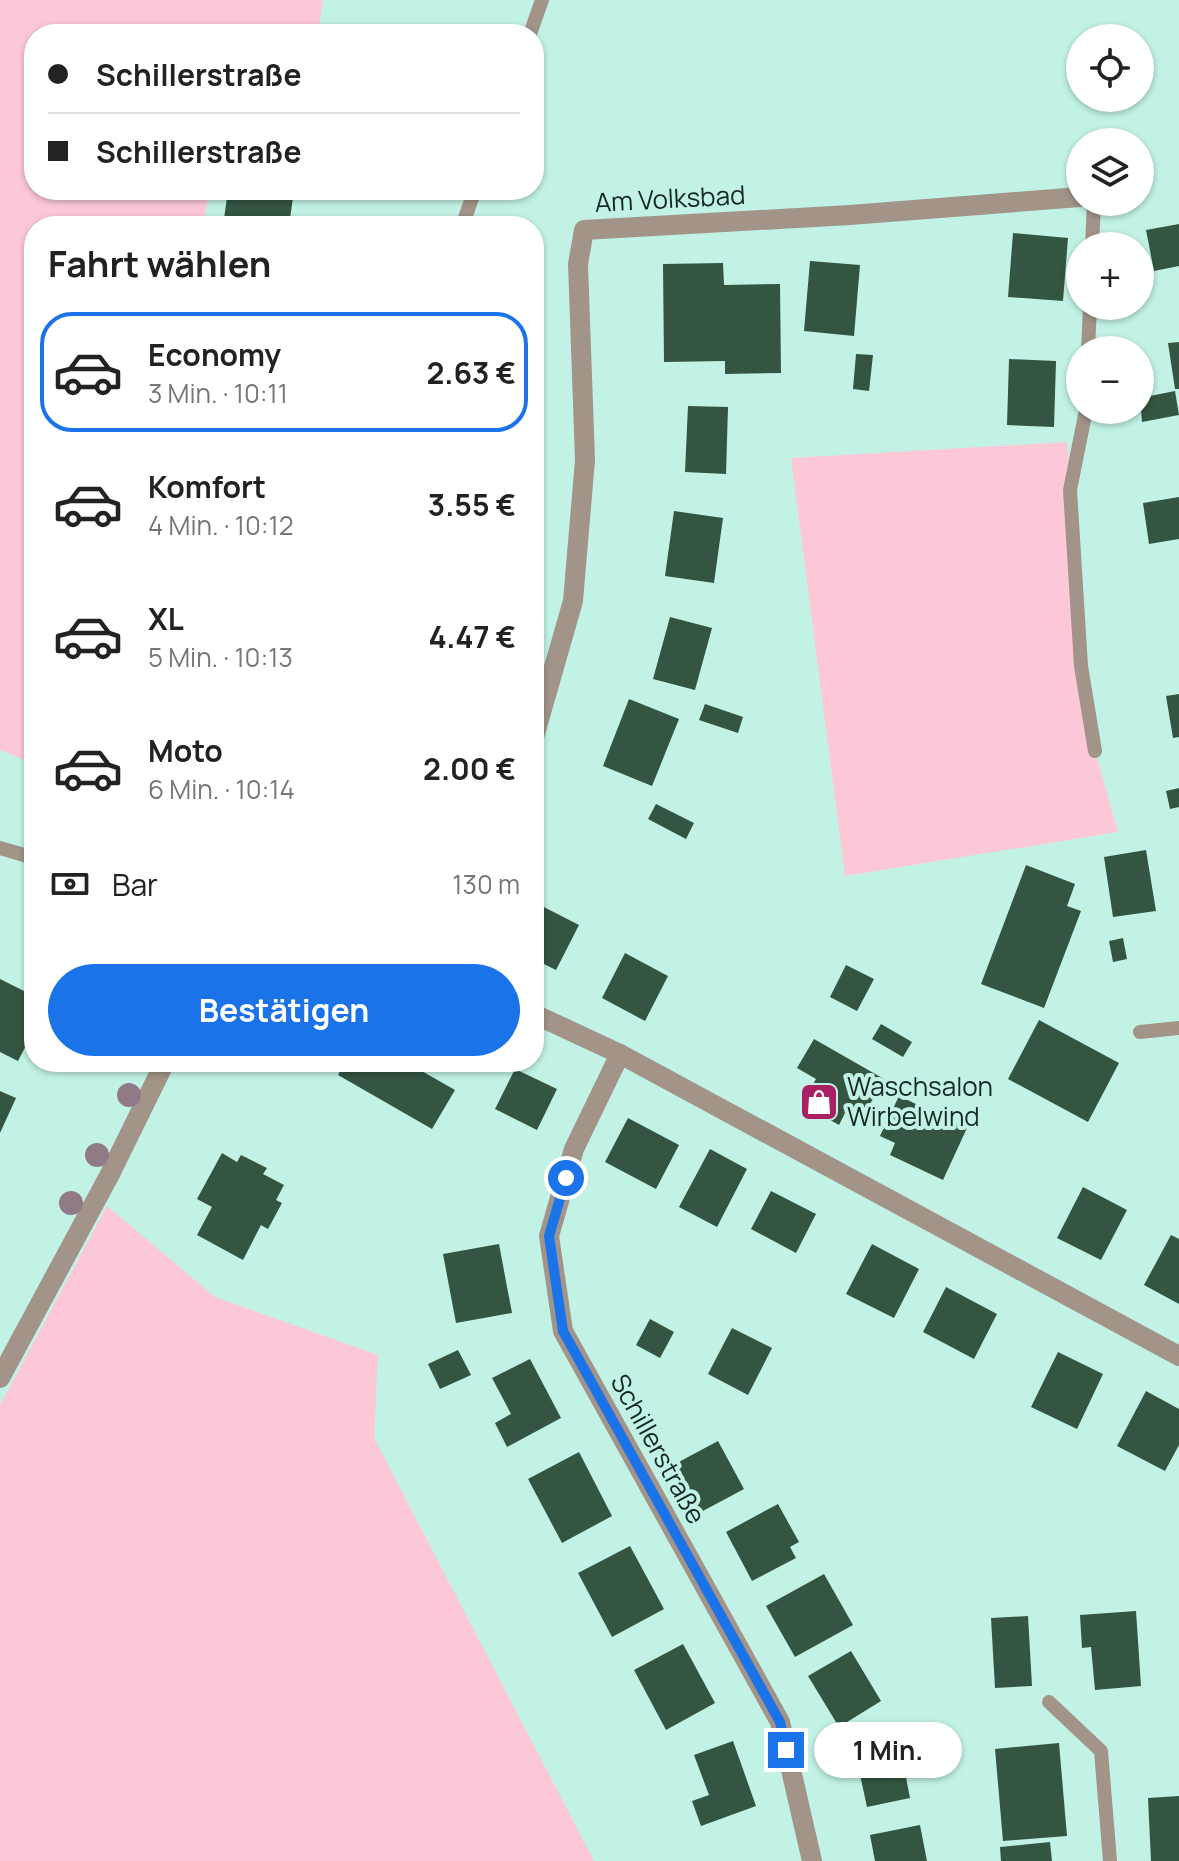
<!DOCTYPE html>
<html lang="de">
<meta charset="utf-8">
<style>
body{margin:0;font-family:Manrope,sans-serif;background:#f6f6f6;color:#222;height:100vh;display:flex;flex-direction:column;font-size:30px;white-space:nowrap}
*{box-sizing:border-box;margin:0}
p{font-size:26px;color:#767676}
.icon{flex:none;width:44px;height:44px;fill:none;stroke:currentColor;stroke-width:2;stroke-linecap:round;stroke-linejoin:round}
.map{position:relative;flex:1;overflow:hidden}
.panel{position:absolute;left:24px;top:216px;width:520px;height:856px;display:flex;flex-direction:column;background:#fff;border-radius:32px;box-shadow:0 2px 6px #0004}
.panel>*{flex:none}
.top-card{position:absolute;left:24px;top:24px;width:520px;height:176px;border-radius:32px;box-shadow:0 2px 6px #0004;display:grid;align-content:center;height:176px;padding:0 24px;background:#fff}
.controls{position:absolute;left:1066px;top:24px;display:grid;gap:16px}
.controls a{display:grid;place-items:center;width:88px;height:88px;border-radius:50%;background:#fff;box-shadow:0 2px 6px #0004;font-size:40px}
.end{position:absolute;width:36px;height:36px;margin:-18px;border:10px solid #1a73e8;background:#fff;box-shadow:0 0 0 4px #fff}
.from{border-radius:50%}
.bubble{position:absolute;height:56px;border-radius:28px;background:#fff;box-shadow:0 2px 6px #0004;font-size:26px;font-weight:700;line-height:56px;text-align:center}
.top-card b{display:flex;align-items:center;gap:28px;height:76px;font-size:30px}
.top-card b+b{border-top:2px solid #e0e0e0}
.top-card i{width:20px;height:20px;background:#222}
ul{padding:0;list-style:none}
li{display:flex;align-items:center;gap:24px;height:120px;margin:0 16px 12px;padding:0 8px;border:4px solid transparent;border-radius:32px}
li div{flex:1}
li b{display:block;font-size:30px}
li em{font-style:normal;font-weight:700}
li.on{border-color:#1a73e8}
li>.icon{width:72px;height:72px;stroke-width:1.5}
h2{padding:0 24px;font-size:36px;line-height:96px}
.pay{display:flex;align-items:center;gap:20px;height:88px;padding:0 24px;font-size:30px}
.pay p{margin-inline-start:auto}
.primary-button{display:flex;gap:16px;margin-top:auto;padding:16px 24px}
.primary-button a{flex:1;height:92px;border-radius:48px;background:#1a73e8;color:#fff;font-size:32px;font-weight:700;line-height:92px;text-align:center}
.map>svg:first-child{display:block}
</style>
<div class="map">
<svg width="1179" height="1861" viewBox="0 0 1179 1861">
<rect width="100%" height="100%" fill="#c2f2e6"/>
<!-- green -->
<g fill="#fcc8d8">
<path d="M0,0H323L318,34H34V190H210L203,226H34V764L0,750Z"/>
<path d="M1067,442L1095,751L1118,832L845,876L791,458Z"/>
<path d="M107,1206L215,1297L378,1355L374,1438L594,1861H0V1405Z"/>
</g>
<!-- building -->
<g fill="#335541">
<path d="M228,190H294L289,226H223Z"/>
<path d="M1179,224V266L1154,271L1146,230Z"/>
<path d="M1013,233L1068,238L1063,301L1008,297Z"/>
<path d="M810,261L860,265L854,336L804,331Z"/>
<path d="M723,263L724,285L780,284L781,373L725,374V361L664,362L663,264Z"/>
<path d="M1179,342V389H1175L1168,343Z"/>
<path d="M856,354L873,355L869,391L853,389Z"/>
<path d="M1009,359L1056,361L1054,427L1007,425Z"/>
<path d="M1175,391L1179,415L1142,422L1140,398Z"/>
<path d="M688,406L728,407L726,474L685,472Z"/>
<path d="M1179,497V539L1149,544L1143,503Z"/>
<path d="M674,511L723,518L714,583L665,576Z"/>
<path d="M670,617L712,628L695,690L653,679Z"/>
<path d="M1179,694V737L1173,738L1166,696Z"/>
<path d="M629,699L679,719L652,786L603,766Z"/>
<path d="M705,704L743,717L738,733L699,720Z"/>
<path d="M1179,788V807L1170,809L1166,791Z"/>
<path d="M656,804L694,823L686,839L648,819Z"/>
<path d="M1146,850L1156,911L1113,917L1104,857Z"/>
<path d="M1026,865L1075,884L1067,906L1081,911L1044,1008L981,984Z"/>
<path d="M534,902L579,925L556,970L534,959Z"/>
<path d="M1123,938L1127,959L1113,962L1109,941Z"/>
<path d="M625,953L668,976L645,1021L602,998Z"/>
<path d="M846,965L874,979L857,1011L830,997Z"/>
<path d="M0,979L34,996V1030L18,1061L0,1052Z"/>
<path d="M1039,1020L1119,1063L1088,1122L1008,1079Z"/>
<path d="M881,1024L912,1042L903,1057L872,1039Z"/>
<path d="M814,1039L884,1079L860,1122L845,1113L839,1125L802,1104L816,1079L797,1068Z"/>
<path d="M345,1062H406L455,1090L432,1129L338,1075Z"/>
<path d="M515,1069L557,1089L537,1130L495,1109Z"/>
<path d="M0,1091L16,1098L0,1133Z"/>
<path d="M899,1096L967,1128L943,1180L890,1155L895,1143L880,1136Z"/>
<path d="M628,1118L679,1145L656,1189L605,1162Z"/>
<path d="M710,1149L747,1169L717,1227L679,1207Z"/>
<path d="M222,1153L237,1162L241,1155L267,1168L263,1174L284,1185L276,1200L282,1203L268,1229L261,1225L243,1260L197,1235L212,1207L197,1199Z"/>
<path d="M1083,1187L1127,1210L1101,1260L1057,1238Z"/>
<path d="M771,1191L816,1214L796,1253L751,1229Z"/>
<path d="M1171,1235L1179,1239V1304L1144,1285Z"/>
<path d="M499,1244L512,1313L456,1323L443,1254Z"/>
<path d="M872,1244L919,1269L894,1318L846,1294Z"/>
<path d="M946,1287L997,1314L974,1359L923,1332Z"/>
<path d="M650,1319L674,1332L660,1358L636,1345Z"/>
<path d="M732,1328L772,1348L748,1395L708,1374Z"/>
<path d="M458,1350L471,1375L440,1389L428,1364Z"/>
<path d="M1058,1352L1103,1374L1077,1429L1031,1407Z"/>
<path d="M530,1359L561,1418L507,1447L495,1423L511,1414L492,1378Z"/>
<path d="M1146,1391L1179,1409V1445L1165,1471L1117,1446Z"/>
<path d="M718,1441L744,1489L701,1512L675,1464Z"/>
<path d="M579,1452L612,1516L562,1543L528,1479Z"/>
<path d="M778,1504L799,1542L790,1547L796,1558L752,1581L726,1532Z"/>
<path d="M630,1546L664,1609L612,1637L578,1573Z"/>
<path d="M824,1574L853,1625L795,1657L766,1606Z"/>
<path d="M1136,1611L1141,1686L1095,1690L1091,1647L1082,1648L1080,1615Z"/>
<path d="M1028,1616L1032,1686L995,1688L991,1618Z"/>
<path d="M683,1644L715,1703L666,1730L634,1670Z"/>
<path d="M851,1651L881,1701L839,1727L808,1676Z"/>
<path d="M733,1741L756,1806L701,1826L692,1801L709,1795L694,1755Z"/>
<path d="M1059,1743L1067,1836L1003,1841L995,1749Z"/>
<path d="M900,1747L910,1798L867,1807L856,1756Z"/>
<path d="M1179,1796V1861H1151L1148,1798Z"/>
<path d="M920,1825L927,1861H875L870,1835Z"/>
<path d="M1050,1842L1052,1861H1001L1000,1847Z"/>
</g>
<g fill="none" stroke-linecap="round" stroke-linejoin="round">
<!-- lane -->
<g stroke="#a29489" stroke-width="14">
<path d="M530,34L542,0"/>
<path d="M462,226L475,190"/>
<path d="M1092,246L1094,202"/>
<path d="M1088,350L1090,306"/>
<path d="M1086,410L1070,490L1081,666L1095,751"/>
<path d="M0,848L34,858"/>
<path d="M1140,1032L1179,1028"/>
<path d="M1049,1702L1101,1751L1110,1861"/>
</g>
<!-- street -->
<g stroke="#a29489" stroke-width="20">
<path d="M534,737L573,601L585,460L578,264L584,230L850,215L1080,197"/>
<path d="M534,1014L620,1054L1179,1356"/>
<path d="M620,1054L574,1149L549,1236L563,1331L780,1722L812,1861"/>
<path d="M0,1378L109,1176L165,1062"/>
</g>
</g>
<!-- trees -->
<g fill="#917a88">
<circle cx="129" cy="1095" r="12"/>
<circle cx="97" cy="1155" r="12"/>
<circle cx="71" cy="1203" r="12"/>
</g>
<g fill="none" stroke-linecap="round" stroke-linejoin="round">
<!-- route -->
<path stroke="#1a73e8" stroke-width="10" d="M566,1178L549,1236L563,1331L780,1722L786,1750"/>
</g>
<!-- icons -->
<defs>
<symbol id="shop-square" viewBox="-11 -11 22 22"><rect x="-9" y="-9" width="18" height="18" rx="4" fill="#aa1f61" stroke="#c2f2e6"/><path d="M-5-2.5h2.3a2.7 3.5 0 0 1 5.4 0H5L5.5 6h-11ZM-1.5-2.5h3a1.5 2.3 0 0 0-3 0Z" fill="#fff"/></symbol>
</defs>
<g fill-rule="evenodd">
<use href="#shop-square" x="797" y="1080" width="44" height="44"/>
</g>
<g text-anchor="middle" stroke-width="8" stroke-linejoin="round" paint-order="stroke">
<!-- street labels -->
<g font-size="26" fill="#162824" stroke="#c2f2e6">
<text transform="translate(670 199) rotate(-3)" y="9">Am Volksbad</text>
<text transform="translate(658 1449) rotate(61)" y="9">Schillerstraße</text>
</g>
<!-- poi labels -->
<g font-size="26" fill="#162824" stroke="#c2f2e6" text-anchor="start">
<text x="847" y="1096">Waschsalon<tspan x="847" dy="30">Wirbelwind</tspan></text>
</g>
</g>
</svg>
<div class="controls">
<a><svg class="icon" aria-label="locate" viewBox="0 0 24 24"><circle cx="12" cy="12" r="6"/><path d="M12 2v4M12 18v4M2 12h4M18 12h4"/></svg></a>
<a><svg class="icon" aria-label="layers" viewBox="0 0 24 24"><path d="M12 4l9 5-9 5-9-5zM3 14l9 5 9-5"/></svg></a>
<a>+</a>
<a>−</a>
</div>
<i class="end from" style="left:566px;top:1178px"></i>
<i class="end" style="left:786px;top:1750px"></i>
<div class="bubble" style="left:814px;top:1722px;width:148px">1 Min.</div>
<div class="top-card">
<b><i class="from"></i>Schillerstraße</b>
<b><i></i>Schillerstraße</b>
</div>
<section class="panel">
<h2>Fahrt wählen</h2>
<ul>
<li class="on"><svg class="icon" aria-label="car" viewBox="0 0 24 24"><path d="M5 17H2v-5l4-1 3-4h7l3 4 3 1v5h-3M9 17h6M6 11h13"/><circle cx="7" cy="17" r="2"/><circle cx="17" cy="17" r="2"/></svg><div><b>Economy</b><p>3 Min. · 10:11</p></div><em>2.63 €</em></li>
<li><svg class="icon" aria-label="car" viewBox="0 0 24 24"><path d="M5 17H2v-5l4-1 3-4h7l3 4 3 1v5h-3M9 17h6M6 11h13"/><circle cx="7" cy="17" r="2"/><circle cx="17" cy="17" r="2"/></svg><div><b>Komfort</b><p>4 Min. · 10:12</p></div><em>3.55 €</em></li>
<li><svg class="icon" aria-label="car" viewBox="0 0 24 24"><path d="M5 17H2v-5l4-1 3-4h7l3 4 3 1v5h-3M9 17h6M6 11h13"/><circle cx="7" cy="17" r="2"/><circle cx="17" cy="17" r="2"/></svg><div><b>XL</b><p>5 Min. · 10:13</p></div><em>4.47 €</em></li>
<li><svg class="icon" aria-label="car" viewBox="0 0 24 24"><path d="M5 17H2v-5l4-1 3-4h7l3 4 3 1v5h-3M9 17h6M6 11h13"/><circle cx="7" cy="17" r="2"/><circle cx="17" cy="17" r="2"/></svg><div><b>Moto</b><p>6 Min. · 10:14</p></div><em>2.00 €</em></li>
</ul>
<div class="pay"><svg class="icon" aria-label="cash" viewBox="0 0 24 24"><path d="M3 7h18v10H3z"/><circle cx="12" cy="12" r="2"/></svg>Bar<p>130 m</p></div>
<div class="primary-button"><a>Bestätigen</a></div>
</section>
</div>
